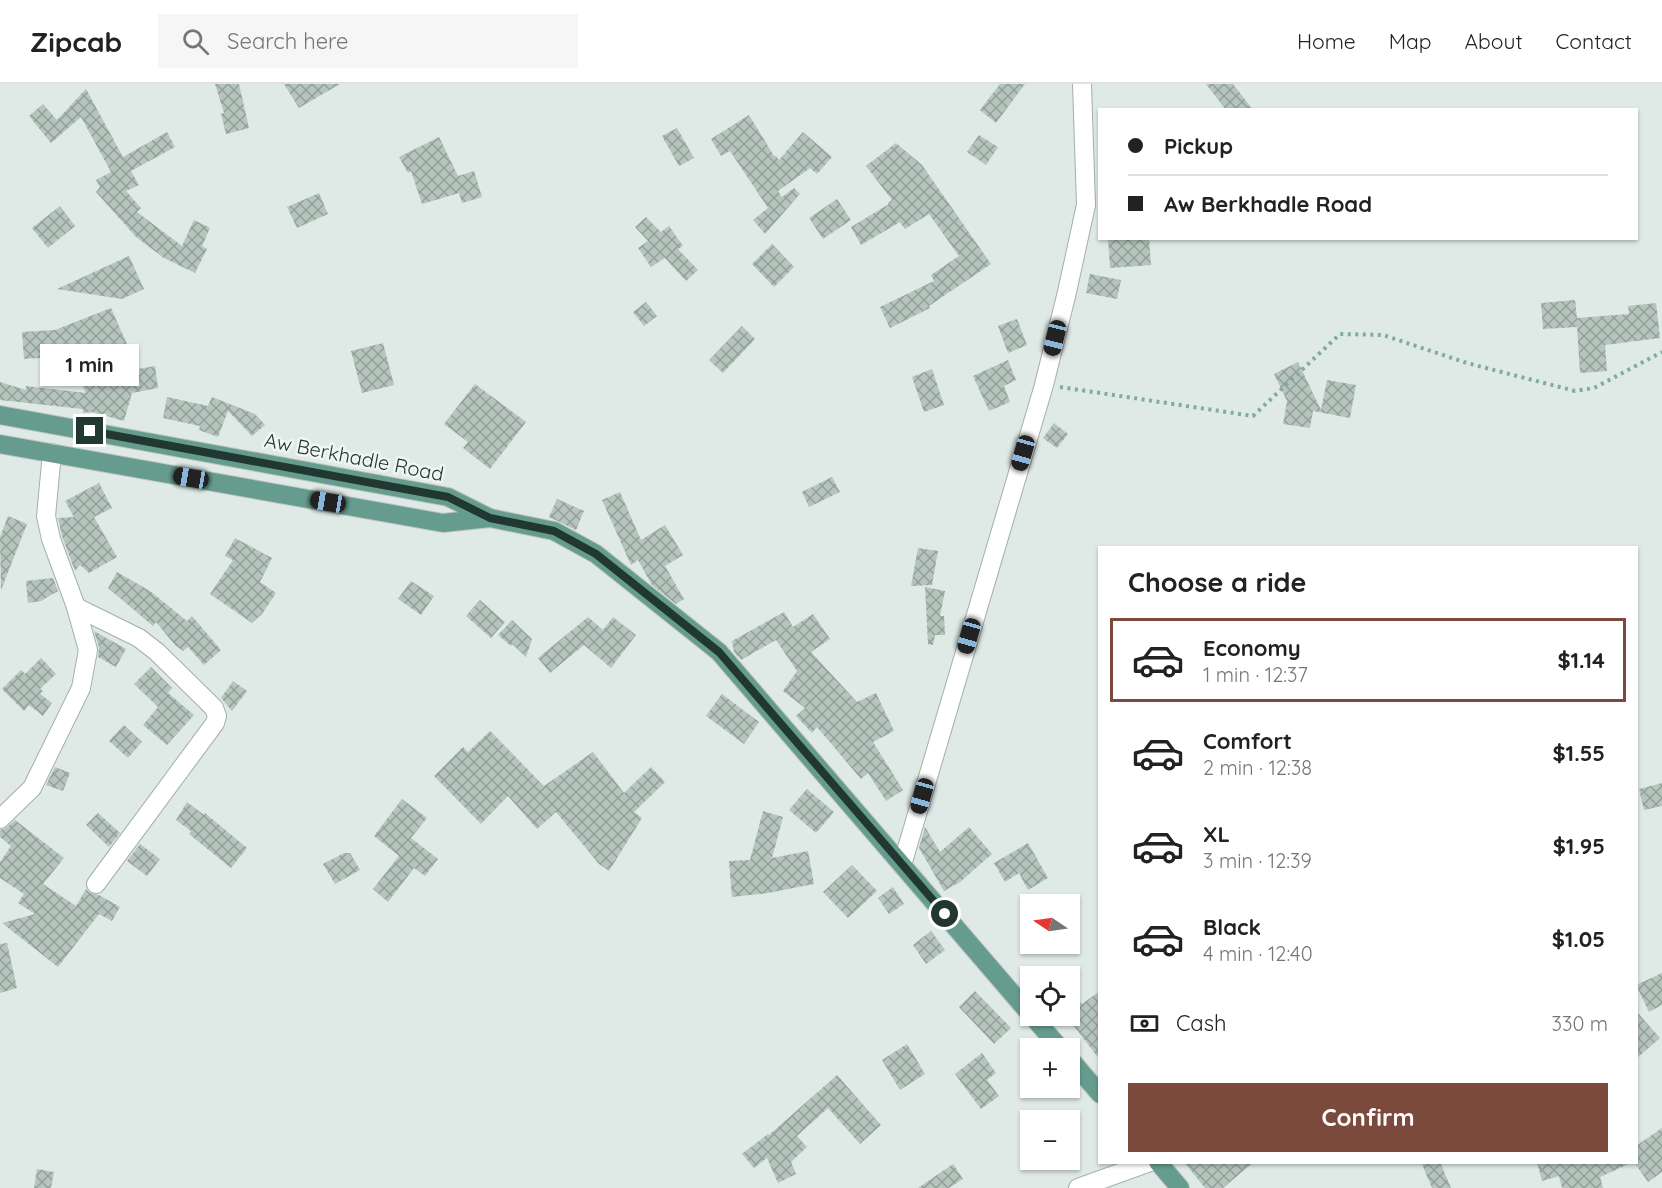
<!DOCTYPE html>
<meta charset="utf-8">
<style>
body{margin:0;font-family:Quicksand,sans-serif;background:#f6f6f6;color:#222;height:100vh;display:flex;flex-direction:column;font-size:22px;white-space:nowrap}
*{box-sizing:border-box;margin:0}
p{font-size:20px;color:#767676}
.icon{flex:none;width:33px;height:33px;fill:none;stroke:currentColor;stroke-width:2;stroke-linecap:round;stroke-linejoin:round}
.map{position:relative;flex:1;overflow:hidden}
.details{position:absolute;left:1098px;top:462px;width:540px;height:618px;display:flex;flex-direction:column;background:#fff;border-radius:0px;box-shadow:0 2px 4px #0004}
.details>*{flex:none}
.guide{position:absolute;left:1098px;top:24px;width:540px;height:132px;border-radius:0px;box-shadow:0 2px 4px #0004;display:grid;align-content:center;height:132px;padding:0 30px;background:#fff}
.needle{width:39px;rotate:283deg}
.tools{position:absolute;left:1020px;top:810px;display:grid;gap:12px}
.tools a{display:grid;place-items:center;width:60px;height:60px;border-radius:0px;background:#fff;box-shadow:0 2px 4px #0004;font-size:30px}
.end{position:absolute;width:27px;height:27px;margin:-14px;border:8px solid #213831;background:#fff;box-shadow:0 0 0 3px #fff}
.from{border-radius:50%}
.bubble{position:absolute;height:42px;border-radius:0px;background:#fff;box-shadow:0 2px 4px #0004;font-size:20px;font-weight:800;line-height:42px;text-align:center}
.car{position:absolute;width:18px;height:36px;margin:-18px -9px;border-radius:8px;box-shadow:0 0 4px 2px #0007;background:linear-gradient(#222 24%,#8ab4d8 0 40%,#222 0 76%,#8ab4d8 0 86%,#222 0)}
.guide b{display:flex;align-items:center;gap:21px;height:57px;font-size:22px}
.guide b+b{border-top:2px solid #e0e0e0}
.guide i{width:15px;height:15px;background:#222}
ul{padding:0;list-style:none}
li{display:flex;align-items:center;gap:18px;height:84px;margin:0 12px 9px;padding:0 18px;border:3px solid transparent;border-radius:0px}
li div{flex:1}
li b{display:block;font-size:22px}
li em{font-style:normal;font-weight:800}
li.current{border-color:#7c4a3d}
li>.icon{width:54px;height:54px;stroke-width:1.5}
h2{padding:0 30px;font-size:27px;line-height:72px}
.pay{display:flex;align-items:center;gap:15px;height:66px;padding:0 30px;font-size:22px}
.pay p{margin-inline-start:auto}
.action{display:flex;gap:12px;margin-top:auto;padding:12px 30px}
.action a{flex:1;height:69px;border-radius:0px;background:#7c4a3d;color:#fff;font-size:24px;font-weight:800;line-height:69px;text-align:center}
header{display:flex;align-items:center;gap:36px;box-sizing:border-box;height:84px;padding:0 30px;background:#fff;border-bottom:2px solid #e0e0e0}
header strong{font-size:28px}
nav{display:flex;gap:33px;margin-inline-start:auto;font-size:21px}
.search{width:420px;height:54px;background:#f6f6f6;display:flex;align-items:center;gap:15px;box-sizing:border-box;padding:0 21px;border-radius:0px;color:#767676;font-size:22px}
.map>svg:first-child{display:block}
</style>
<header>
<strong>Zipcab</strong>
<div class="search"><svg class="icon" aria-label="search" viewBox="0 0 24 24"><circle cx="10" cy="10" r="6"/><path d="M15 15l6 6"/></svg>Search here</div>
<nav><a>Home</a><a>Map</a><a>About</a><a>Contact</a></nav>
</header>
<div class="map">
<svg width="1662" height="1104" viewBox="0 0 1662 1104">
<defs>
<pattern id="building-cross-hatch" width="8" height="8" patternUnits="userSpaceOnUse" patternTransform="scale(1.5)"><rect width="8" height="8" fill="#b5c4bd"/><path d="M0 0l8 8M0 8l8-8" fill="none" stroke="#93a09a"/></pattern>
</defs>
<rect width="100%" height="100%" fill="#dfe9e5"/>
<!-- building -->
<g fill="url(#building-cross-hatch)">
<path d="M215,0H239L249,44L226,50L221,30L224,29Z"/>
<path d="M284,0H340L299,24Z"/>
<path d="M1000,0H1025L996,39L980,26Z"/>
<path d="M1206,0H1233L1253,26H1226Z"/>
<path d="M86,5L123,73L167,48L175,63L131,87L139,101L126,107L141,124L137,128L182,162L194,136L210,144L202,162L207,165L195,189L164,174L136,153L96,108L100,103L96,96L111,88L81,33L51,59L29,32L43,20L57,36Z"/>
<path d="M749,31L774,72H776L779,76L803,48L832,73L817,90L810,84L778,107L782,113L794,104L800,110L765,150L753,136L768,124L730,67L721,72L711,55Z"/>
<path d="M677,44L694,74L679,82L662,52Z"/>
<path d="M979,51L998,63L986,81L967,68Z"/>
<path d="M439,53L458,92L474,87L482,113L462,119L459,109L422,120L411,87L408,89L399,73Z"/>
<path d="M896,59L922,81L991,180L929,222L930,224L890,244L880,223L934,197L931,191L959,172L929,130L905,145L900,138L861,161L851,143L889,120L888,119L892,116L866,82Z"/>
<path d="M319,109L328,130L297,144L287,123Z"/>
<path d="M837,115L851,136L823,155L809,134Z"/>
<path d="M60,122L75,142L48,164L32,144Z"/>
<path d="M646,133L661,148L669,142L683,162L678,165L698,186L686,197L665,174L651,183L638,164L648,157L635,143Z"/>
<path d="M1108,154H1149L1151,181L1110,184Z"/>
<path d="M772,160L794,183L774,203L752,180Z"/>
<path d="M129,172L144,205L122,215L57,205Z"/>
<path d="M1090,190L1121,196L1117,215L1086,209Z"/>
<path d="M1575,216L1577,234L1629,230L1628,222L1656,219L1660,254L1605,261L1607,287L1580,289L1577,243L1543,245L1541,219Z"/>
<path d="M646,218L657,232L644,242L633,228Z"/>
<path d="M111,224L138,285L155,282L158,304L132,309L124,337L92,328L83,329V325L0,316V298L26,306V302L86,309L68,272L24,275L22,248L55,246Z"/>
<path d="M1017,235L1027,261L1008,269L998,242Z"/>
<path d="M742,242L755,255L723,289L709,276Z"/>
<path d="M383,259L394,301L362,309L351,267Z"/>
<path d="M1008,276L1016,296L1004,302L1010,318L989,327L973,292Z"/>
<path d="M1298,278L1321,326L1327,296L1356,301L1350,334L1313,327L1310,344L1283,340L1287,317L1274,290Z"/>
<path d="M932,285L944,321L924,328L912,293Z"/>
<path d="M475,300L526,338L490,385L463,364L468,358L444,340Z"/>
<path d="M167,313L208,322L212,313L255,330L265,341L252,352L228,327L218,353L199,346L200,342L163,334Z"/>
<path d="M1054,339L1068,350L1057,364L1043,354Z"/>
<path d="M832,393L840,408L809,423L802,408Z"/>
<path d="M99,399L112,424L94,433L117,473L89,489L80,481L75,487L62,452L58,434L74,433L65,417Z"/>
<path d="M620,408L641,456L665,441L683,471L665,482L684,515L676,520L652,501L638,476L631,481L602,416Z"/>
<path d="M557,415L584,427L576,446L549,433Z"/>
<path d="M8,432L27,440L1,506L0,453Z"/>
<path d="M235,454L272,474L260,498L276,509L262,530L252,539L210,510L233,476L225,472Z"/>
<path d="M918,464L938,467L932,501L911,502Z"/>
<path d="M117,488L150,507L187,537L192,532L221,566L204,581L188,563L183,567L175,561L156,538L153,542L108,504Z"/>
<path d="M53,494L58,507L41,517L28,519L26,497Z"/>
<path d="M411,497L434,512L421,531L398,515Z"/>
<path d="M925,503L945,507L940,532H944L945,551H935L933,561L928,560Z"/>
<path d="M480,516L505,538L491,554L466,532Z"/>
<path d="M784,528L793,543L813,530L830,555L811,568L857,618L876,609L894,647L873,658L903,706L886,717L868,689L861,695L817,643L812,649L796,632L805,624L783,607L797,587L776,556L741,576L734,568L732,557Z"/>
<path d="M588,533L603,546L613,533L636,551L611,584L584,561L550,589L538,574Z"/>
<path d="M512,536L532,555L526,573L512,560L511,562L498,551Z"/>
<path d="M94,547L126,565L116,583L98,573L99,563Z"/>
<path d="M41,574L56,590L40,605L43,607L40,610L52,619L43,632L29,621L24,627L2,605L21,586L25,590Z"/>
<path d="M151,583L172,604L168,609L194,631L167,661L143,641L158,623L134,600Z"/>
<path d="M233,597L247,607L232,627L221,614Z"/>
<path d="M722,610L759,638L744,660L706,632Z"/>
<path d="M124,641L142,658L128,674L109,657Z"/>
<path d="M490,647L544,702L593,668L624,709L651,683L665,698L634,728L642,734L609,787L599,780L556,728L537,745L508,712L481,740L434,692L463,663L468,668Z"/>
<path d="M55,683L70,689L63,707L46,701Z"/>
<path d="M1662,699V722L1644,726L1639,705Z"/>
<path d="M807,705L834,728L816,749L789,726Z"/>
<path d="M402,715L427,734L411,754L438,775L425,792L414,784L388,818L373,805L399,772L374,752Z"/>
<path d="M187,718L204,731L205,729L247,764L231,784L189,750L191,747L176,736Z"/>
<path d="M763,727L783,733L772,774L808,767L814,800L768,809L732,813L729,777L750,776Z"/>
<path d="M98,729L120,749L109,763L86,741Z"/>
<path d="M15,736L64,774L43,800L76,822L86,805L90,809L99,811L120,823L112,837L99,830L58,883L2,839L35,830L18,819L24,810L0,794V778L11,762L0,753V746L7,743Z"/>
<path d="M925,743L940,768L969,743L992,770L960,798L944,807L919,764Z"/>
<path d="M1028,759L1048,794L1028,806L1019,789L1005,798L994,779Z"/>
<path d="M140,760L160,775L147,792L127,777Z"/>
<path d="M344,769H350L360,786L335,800L323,780Z"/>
<path d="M852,781L877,807L848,834L823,808Z"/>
<path d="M893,803L904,820L889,830L878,814Z"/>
<path d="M931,847L945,866L926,880L913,861Z"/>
<path d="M7,859L17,904L0,909V860Z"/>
<path d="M1662,889V921L1649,928L1636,901Z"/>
<path d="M975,907L1011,944L994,960L959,923Z"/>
<path d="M1070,907L1082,920L1100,907V976L1070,937Z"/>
<path d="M1636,927L1660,954L1636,975Z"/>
<path d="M907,960L925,990L900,1006L882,976Z"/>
<path d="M982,969L996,989L987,996L999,1012L981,1025L955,990Z"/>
<path d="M837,991L881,1041L860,1060L828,1024L797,1052L807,1063L791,1078L796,1090L778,1099L767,1074L754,1084L742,1070L768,1050L769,1051Z"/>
<path d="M1662,1044V1088L1648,1098L1636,1081V1062Z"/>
<path d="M1184,1078H1254L1223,1104H1205Z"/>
<path d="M1421,1078H1440L1451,1104H1432Z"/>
<path d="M1537,1078H1633L1600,1093L1603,1104H1562L1559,1092L1542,1097Z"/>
<path d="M953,1080L963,1095L949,1104H918Z"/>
<path d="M37,1085L54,1088L51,1104H34Z"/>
</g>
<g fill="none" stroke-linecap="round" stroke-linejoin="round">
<defs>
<g id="minor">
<path d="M76,523L139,554L157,568L214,624L217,632L215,639L96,800"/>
<path d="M0,735L32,704L81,604L88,566L76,523L51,455L46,432L52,369"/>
<path d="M902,781L1044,301L1067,208L1086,121L1082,0"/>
<path d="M1078,1104L1150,1078"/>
</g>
<g id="major">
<path d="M0,331L448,413L490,434L554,447L596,470L719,568L1030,930"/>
<path d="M0,360L443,439L490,434"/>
<path d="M1032,932L1060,964"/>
<path d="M1070,975L1100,1010"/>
<path d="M1158,1078L1180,1104"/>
</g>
</defs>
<!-- minor casing -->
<use href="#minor" stroke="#a2b0ab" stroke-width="20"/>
<!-- major casing -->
<use href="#major" stroke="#bcc3c1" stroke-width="20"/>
<!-- path -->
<path stroke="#81ab9d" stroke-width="4" stroke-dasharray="3 4.5" stroke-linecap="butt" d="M1060,303L1253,332L1340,250L1383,251L1467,279L1575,307L1594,304L1662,268"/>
<!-- minor -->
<use href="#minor" stroke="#fff" stroke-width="18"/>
<!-- major -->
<use href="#major" stroke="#669c8d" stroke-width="18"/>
</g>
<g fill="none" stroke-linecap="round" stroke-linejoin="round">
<!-- route -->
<path stroke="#213831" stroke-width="8" d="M90,347L448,413L490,434L554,447L596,470L719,568L945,830"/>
</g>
<g text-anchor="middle" stroke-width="5" stroke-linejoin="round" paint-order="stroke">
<!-- street labels -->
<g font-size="20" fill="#213831" stroke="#eff6f3">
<text transform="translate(354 373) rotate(11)" y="7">Aw Berkhadle Road</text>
</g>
</g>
</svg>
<div class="tools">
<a><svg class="needle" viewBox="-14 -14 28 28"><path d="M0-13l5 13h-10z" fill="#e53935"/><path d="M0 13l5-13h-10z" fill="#767676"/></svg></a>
<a><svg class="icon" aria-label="locate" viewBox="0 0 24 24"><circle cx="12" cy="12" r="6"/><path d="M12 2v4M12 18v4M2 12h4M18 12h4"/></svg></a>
<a>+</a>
<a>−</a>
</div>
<i class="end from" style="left:945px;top:830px"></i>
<i class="end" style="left:90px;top:347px"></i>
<div class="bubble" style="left:40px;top:260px;width:99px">1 min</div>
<i class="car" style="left:1055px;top:254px;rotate:194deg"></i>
<i class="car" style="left:1023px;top:369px;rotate:196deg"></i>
<i class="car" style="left:191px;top:394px;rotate:280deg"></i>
<i class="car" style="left:328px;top:418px;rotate:280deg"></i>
<i class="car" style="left:969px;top:552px;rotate:196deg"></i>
<i class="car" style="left:922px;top:712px;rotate:196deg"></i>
<div class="guide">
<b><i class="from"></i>Pickup</b>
<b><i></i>Aw Berkhadle Road</b>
</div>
<section class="details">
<h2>Choose a ride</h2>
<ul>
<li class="current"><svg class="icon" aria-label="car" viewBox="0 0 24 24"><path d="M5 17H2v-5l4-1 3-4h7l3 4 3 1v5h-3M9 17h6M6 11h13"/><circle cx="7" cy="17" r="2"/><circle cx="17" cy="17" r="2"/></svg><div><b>Economy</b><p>1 min · 12:37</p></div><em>$1.14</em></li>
<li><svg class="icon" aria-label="car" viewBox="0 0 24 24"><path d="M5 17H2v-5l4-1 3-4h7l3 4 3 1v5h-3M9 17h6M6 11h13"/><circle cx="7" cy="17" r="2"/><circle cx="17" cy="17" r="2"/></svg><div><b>Comfort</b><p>2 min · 12:38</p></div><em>$1.55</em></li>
<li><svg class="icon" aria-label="car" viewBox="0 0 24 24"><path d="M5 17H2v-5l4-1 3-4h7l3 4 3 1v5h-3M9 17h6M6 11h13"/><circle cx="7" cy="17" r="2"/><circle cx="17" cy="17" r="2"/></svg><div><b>XL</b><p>3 min · 12:39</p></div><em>$1.95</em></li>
<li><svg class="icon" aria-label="car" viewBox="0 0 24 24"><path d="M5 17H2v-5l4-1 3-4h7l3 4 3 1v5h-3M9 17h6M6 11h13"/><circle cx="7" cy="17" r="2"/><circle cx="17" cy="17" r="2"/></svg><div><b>Black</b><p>4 min · 12:40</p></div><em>$1.05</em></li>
</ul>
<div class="pay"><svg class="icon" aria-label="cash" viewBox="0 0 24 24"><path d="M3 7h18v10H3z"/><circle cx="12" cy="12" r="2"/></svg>Cash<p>330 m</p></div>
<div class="action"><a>Confirm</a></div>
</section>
</div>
